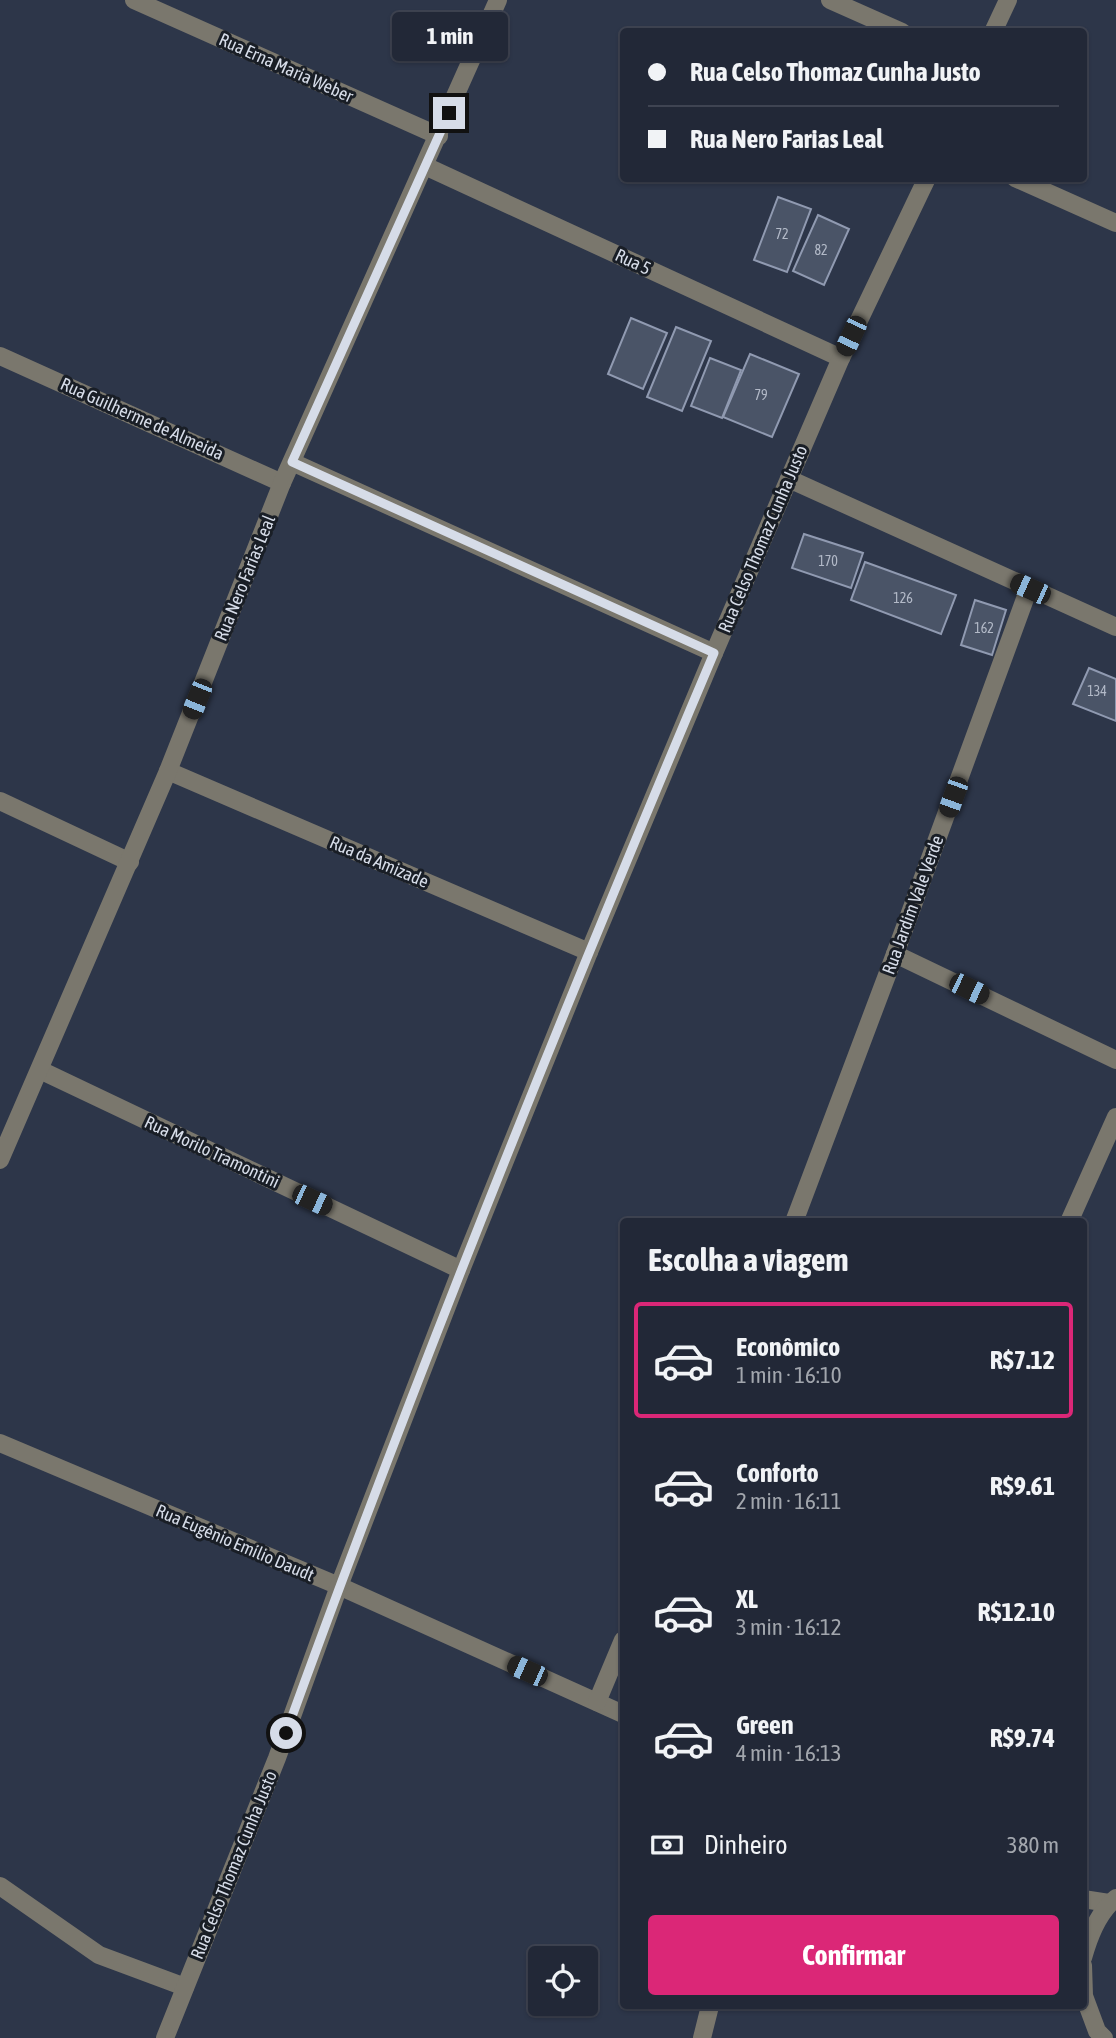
<!DOCTYPE html>
<html lang="pt">
<meta charset="utf-8">
<style>
body{margin:0;font-family:"Asap Condensed",sans-serif;background:#2e3442;color:#f1f3f6;height:100vh;display:flex;flex-direction:column;font-size:26px;white-space:nowrap}
*{box-sizing:border-box;margin:0}
p{font-size:23px;color:#a2a6ad}
.icon{flex:none;width:38px;height:38px;fill:none;stroke:currentColor;stroke-width:2;stroke-linecap:round;stroke-linejoin:round}
.map{position:relative;flex:1;overflow:hidden}
.sheet{position:absolute;left:620px;top:1218px;width:467px;height:791px;display:flex;flex-direction:column;background:#222837;border-radius:7px;box-shadow:0 2px 5px #0004,0 0 0 2px #3f4452}
.sheet>*{flex:none}
.top-card{position:absolute;left:620px;top:28px;width:467px;height:154px;border-radius:7px;box-shadow:0 2px 5px #0004,0 0 0 2px #3f4452;display:grid;align-content:center;height:154px;padding:0 28px;background:#222837}
.buttons{position:absolute;left:528px;top:1946px;display:grid;gap:14px}
.buttons a{display:grid;place-items:center;width:70px;height:70px;border-radius:7px;background:#222837;box-shadow:0 2px 5px #0004,0 0 0 2px #3f4452;font-size:35px}
.end{position:absolute;width:32px;height:32px;margin:-16px;border:9px solid #d6dce8;background:#111;box-shadow:0 0 0 4px #111}
.from{border-radius:50%}
.bubble{position:absolute;height:49px;border-radius:7px;background:#222837;box-shadow:0 2px 5px #0004,0 0 0 2px #3f4452;font-size:23px;font-weight:700;line-height:49px;text-align:center}
.car{position:absolute;width:21px;height:42px;margin:-21px -10px;border-radius:9px;box-shadow:0 0 5px 2px #0007;background:linear-gradient(#222 24%,#8ab4d8 0 40%,#222 0 76%,#8ab4d8 0 86%,#222 0)}
.top-card b{display:flex;align-items:center;gap:24px;height:66px;font-size:26px}
.top-card b+b{border-top:2px solid #3f4452}
.top-card i{width:18px;height:18px;background:#f1f3f6}
ul{padding:0;list-style:none}
li{display:flex;align-items:center;gap:21px;height:116px;margin:0 14px 10px;padding:0 14px;border:4px solid transparent;border-radius:7px}
li div{flex:1}
li b{display:block;font-size:26px}
li em{font-style:normal;font-weight:700}
li.active{border-color:#db2777}
li>.icon{width:63px;height:63px;stroke-width:1.5}
h2{padding:0 28px;font-size:32px;line-height:84px}
.pay{display:flex;align-items:center;gap:18px;height:77px;padding:0 28px;font-size:26px}
.pay p{margin-inline-start:auto}
.button{display:flex;gap:14px;margin-top:auto;padding:14px 28px}
.button a{flex:1;height:80px;border-radius:7px;background:#db2777;color:#fff;font-size:28px;font-weight:700;line-height:80px;text-align:center}
.map>svg:first-child{display:block}
</style>
<div class="map">
<svg width="1116" height="2038" viewBox="0 0 1116 2038">
<rect width="100%" height="100%" fill="#2d3649"/>
<!-- building -->
<g fill="#4a5467" stroke="#909ab1" stroke-width="2">
<path d="M778,197L811,209L787,272L754,260Z"/>
<path d="M818,215L849,229L824,285L793,271Z"/>
<path d="M631,318L667,333L643,389L608,374Z"/>
<path d="M676,327L711,341L682,411L647,397Z"/>
<path d="M750,354L799,374L772,437L723,417Z"/>
<path d="M710,358L741,370L722,418L691,406Z"/>
<path d="M804,534L863,553L851,588L792,568Z"/>
<path d="M865,562L956,595L941,634L851,600Z"/>
<path d="M975,600L1006,610L992,655L961,645Z"/>
<path d="M1089,668L1116,679V721L1073,704Z"/>
</g>
<g fill="none" stroke-linecap="round" stroke-linejoin="round">
<!-- minor -->
<g stroke="#7a776d" stroke-width="18">
<path d="M134,0L439,136"/>
<path d="M830,0L902,32"/>
<path d="M993,32L1008,0"/>
<path d="M425,166L841,358"/>
<path d="M1015,178L1116,223"/>
<path d="M0,356L282,483"/>
<path d="M292,462L714,653"/>
<path d="M789,479L1116,627"/>
<path d="M168,771L589,952"/>
<path d="M0,801L130,862"/>
<path d="M895,954L1116,1060"/>
<path d="M40,1070L461,1270"/>
<path d="M0,1160L168,771L282,483L498,0"/>
<path d="M794,1222L895,954L1029,588"/>
<path d="M1069,1222L1116,1117"/>
<path d="M0,1443L339,1586L623,1714"/>
<path d="M597,1702L623,1640"/>
<path d="M0,1886L99,1955L185,1987"/>
<path d="M1083,1899L1109,1903"/>
<path d="M1083,1958C1089,1936 1098,1912 1116,1898"/>
<path d="M1083,1965L1084,1996L1097,2031L1104,2038"/>
<path d="M165,2038L277,1758L339,1586L461,1270L589,952L714,653L841,358L927,178"/>
<path d="M702,2038L710,2006"/>
</g>
</g>
<g fill="none" stroke-linecap="round" stroke-linejoin="round">
<!-- route -->
<path stroke="#d6dce8" stroke-width="9" d="M286,1733C418,1369 563,1010 714,653L292,462L449,113"/>
</g>
<g text-anchor="middle" stroke-width="6" stroke-linejoin="round" paint-order="stroke">
<!-- number labels -->
<g font-size="14" fill="#b3bac8">
<text x="782" y="239">72</text>
<text x="821" y="255">82</text>
<text x="761" y="400">79</text>
<text x="828" y="566">170</text>
<text x="903" y="603">126</text>
<text x="984" y="633">162</text>
<text x="1097" y="696">134</text>
</g>
<!-- street labels -->
<g font-size="18" fill="#d6dce8" stroke="#191e26">
<text transform="translate(286 68) rotate(24)" y="6">Rua Erna Maria Weber</text>
<text transform="translate(633 262) rotate(25)" y="6">Rua 5</text>
<text transform="translate(142 419) rotate(24)" y="6">Rua Guilherme de Almeida</text>
<text transform="translate(763 539) rotate(-67)" y="6">Rua Celso Thomaz Cunha Justo</text>
<text transform="translate(245 578) rotate(-68)" y="6">Rua Nero Farias Leal</text>
<text transform="translate(379 862) rotate(23)" y="6">Rua da Amizade</text>
<text transform="translate(913 905) rotate(-70)" y="6">Rua Jardim Vale Verde</text>
<text transform="translate(212 1152) rotate(25)" y="6">Rua Morilo Tramontini</text>
<text transform="translate(235 1543) rotate(23)" y="6">Rua Eugênio Emílio Daudt</text>
<text transform="translate(234 1865) rotate(-68)" y="6">Rua Celso Thomaz Cunha Justo</text>
</g>
</g>
</svg>
<div class="buttons">
<a><svg class="icon" aria-label="locate" viewBox="0 0 24 24"><circle cx="12" cy="12" r="6"/><path d="M12 2v4M12 18v4M2 12h4M18 12h4"/></svg></a>
</div>
<i class="end from" style="left:286px;top:1733px"></i>
<i class="end" style="left:449px;top:113px"></i>
<div class="bubble" style="left:392px;top:12px;width:116px">1 min</div>
<i class="car" style="left:851px;top:336px;rotate:205deg"></i>
<i class="car" style="left:1030px;top:589px;rotate:294deg"></i>
<i class="car" style="left:197px;top:699px;rotate:202deg"></i>
<i class="car" style="left:953px;top:797px;rotate:200deg"></i>
<i class="car" style="left:969px;top:989px;rotate:116deg"></i>
<i class="car" style="left:312px;top:1200px;rotate:115deg"></i>
<i class="car" style="left:527px;top:1671px;rotate:294deg"></i>
<div class="top-card">
<b><i class="from"></i>Rua Celso Thomaz Cunha Justo</b>
<b><i></i>Rua Nero Farias Leal</b>
</div>
<section class="sheet">
<h2>Escolha a viagem</h2>
<ul>
<li class="active"><svg class="icon" aria-label="car" viewBox="0 0 24 24"><path d="M5 17H2v-5l4-1 3-4h7l3 4 3 1v5h-3M9 17h6M6 11h13"/><circle cx="7" cy="17" r="2"/><circle cx="17" cy="17" r="2"/></svg><div><b>Econômico</b><p>1 min · 16:10</p></div><em>R$7.12</em></li>
<li><svg class="icon" aria-label="car" viewBox="0 0 24 24"><path d="M5 17H2v-5l4-1 3-4h7l3 4 3 1v5h-3M9 17h6M6 11h13"/><circle cx="7" cy="17" r="2"/><circle cx="17" cy="17" r="2"/></svg><div><b>Conforto</b><p>2 min · 16:11</p></div><em>R$9.61</em></li>
<li><svg class="icon" aria-label="car" viewBox="0 0 24 24"><path d="M5 17H2v-5l4-1 3-4h7l3 4 3 1v5h-3M9 17h6M6 11h13"/><circle cx="7" cy="17" r="2"/><circle cx="17" cy="17" r="2"/></svg><div><b>XL</b><p>3 min · 16:12</p></div><em>R$12.10</em></li>
<li><svg class="icon" aria-label="car" viewBox="0 0 24 24"><path d="M5 17H2v-5l4-1 3-4h7l3 4 3 1v5h-3M9 17h6M6 11h13"/><circle cx="7" cy="17" r="2"/><circle cx="17" cy="17" r="2"/></svg><div><b>Green</b><p>4 min · 16:13</p></div><em>R$9.74</em></li>
</ul>
<div class="pay"><svg class="icon" aria-label="cash" viewBox="0 0 24 24"><path d="M3 7h18v10H3z"/><circle cx="12" cy="12" r="2"/></svg>Dinheiro<p>380 m</p></div>
<div class="button"><a>Confirmar</a></div>
</section>
</div>
